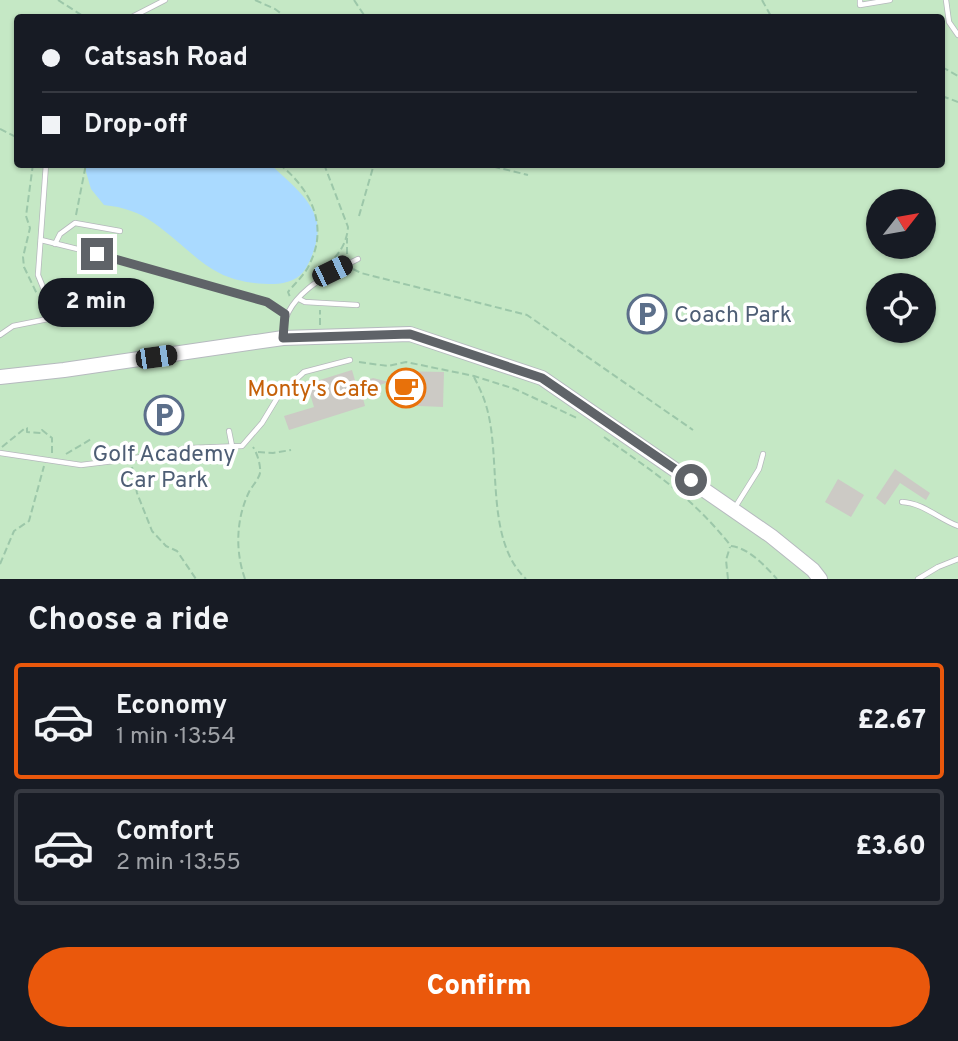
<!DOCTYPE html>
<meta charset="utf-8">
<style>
body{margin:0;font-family:Overpass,sans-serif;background:#20242c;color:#f1f3f6;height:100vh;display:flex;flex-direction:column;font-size:26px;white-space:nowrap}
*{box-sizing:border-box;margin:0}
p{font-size:23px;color:#9ea1a6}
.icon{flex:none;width:38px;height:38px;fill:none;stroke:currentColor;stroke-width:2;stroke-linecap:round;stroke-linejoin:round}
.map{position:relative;height:579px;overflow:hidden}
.panel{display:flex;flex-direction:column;background:#171b24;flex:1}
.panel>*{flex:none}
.top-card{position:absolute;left:14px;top:14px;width:931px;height:154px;border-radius:7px;box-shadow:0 2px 5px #0004;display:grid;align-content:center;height:154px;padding:0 28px;background:#171b24}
.needle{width:46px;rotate:59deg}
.buttons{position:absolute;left:866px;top:189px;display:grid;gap:14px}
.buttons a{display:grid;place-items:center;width:70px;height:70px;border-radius:50%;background:#171b24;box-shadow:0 2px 5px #0004;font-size:35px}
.end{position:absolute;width:32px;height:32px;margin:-16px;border:9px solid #5f6368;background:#fff;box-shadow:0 0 0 4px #fff}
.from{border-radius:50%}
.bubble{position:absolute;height:49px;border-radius:24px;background:#171b24;box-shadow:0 2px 5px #0004;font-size:23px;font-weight:800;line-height:49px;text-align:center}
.car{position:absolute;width:21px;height:42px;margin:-21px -10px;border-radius:9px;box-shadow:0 0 5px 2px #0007;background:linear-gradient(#222 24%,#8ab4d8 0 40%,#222 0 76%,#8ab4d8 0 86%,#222 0)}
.top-card b{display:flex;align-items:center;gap:24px;height:66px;font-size:26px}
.top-card b+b{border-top:2px solid #363941}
.top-card i{width:18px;height:18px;background:#f1f3f6}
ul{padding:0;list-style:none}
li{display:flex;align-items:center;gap:21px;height:116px;margin:0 14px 10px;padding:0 14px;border:4px solid #363941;border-radius:7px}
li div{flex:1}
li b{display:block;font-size:26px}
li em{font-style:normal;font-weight:800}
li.active{border-color:#ea580c}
li>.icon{width:63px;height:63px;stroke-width:1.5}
h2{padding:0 28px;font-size:32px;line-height:84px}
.primary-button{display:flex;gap:14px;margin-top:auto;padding:14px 28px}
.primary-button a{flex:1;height:80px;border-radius:42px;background:#ea580c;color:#fff;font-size:28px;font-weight:800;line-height:80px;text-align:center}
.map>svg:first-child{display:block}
</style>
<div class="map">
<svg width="958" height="579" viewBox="0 0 958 579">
<rect width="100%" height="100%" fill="#f1efe8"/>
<!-- green -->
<path fill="#c5e8c5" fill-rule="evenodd" d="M0,0H958V579H0ZM18,18H942V164H18ZM878,201H924V247H878ZM878,285H924V331H878Z"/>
<!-- water -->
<path fill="#aadaff" d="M84,165H271C288,181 312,199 317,222C320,237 313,256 306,268C300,279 286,284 274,284C210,284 200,256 154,223C139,212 123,207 104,205L91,189Z"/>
<!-- building -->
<g fill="#cccac5">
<path d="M352,370L356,384L373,378L389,382L361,391L365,406L289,430L284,416L314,407L307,384Z"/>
<path d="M397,371L444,372L443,407L396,405Z"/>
<path d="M895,469L930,493L926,500L900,483L885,505L876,498Z"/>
<path d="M838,479L864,495L851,517L825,502Z"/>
</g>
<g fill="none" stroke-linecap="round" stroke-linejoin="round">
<defs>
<g id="lane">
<path d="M860,0V5L890,0"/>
<path d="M946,0L949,22L958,35"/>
<path d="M130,18L165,0"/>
<path d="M46,164L38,275L55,317"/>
<path d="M41,240L118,259L267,302L286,314"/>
<path d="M55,244L60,234L75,223L120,231"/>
<path d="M299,299L305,302L357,305"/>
<path d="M0,335L13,326L88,311"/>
<path d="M283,337C281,297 327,274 358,259"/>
<path d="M264,387L286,388"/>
<path d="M229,431L232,446"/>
<path d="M0,453L81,465L130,459L190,448L242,446L262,423L279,395L304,372L350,360"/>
<path d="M130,459V445"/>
<path d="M902,502C923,503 939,519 958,526"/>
<path d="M734,509L759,469L763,454"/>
<path d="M918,579L938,567L958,559"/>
</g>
<path id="secondary" d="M0,377L64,370L283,338L410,334L542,378L771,536L813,570L820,579"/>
</defs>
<!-- lane casing -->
<use href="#lane" stroke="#b5b8bc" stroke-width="6"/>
<!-- secondary casing -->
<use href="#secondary" stroke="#b6babf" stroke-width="16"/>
<!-- path -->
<g stroke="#9cc7a9" stroke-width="2" stroke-dasharray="7 3.5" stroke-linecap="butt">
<path d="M58,0L86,18"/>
<path d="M255,0L275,9L287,18"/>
<path d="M354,0L366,18"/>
<path d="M762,0L772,18"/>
<path d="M942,67L958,76"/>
<path d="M942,96L958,102"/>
<path d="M0,129L18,138"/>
<path d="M33,164L26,216L30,228L23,257L24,267L37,294"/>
<path d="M279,164C310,188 328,224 311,261C306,274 296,282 288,292L290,297"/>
<path d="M324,164L348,227C347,242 340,253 329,264"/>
<path d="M483,164L528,175"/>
<path d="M76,215L86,164"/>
<path d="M359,216L374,164"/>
<path d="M347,254V238"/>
<path d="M353,269L361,273L527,315L693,430"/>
<path d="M320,325V310"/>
<path d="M359,362L388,366L406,362L474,376L515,389L577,418"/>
<path d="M474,377C478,385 482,393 485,402C503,455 483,538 526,579"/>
<path d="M604,437C655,473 692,497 731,546C749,548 765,566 777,579"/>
<path d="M2,447L24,429L27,428V432L41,433L42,430L52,438V454"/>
<path d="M258,452L273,453L291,450"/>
<path d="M66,454L93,438"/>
<path d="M132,467L137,493L152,531L166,546L177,551L196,579"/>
<path d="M0,564L14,531L29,521L44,466"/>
<path d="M245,579C235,551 236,519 249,492C252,486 259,479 260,473C261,465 257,453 253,447"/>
<path d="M728,579L726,560L730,547"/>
</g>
<!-- lane -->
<use href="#lane" stroke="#fff" stroke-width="4.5"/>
<!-- secondary -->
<use href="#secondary" stroke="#fff" stroke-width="14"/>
</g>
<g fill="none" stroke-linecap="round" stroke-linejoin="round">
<!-- route -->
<path stroke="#5f6368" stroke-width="9" d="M97,254L267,302L285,314L283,338L410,334L542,378L691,480"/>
</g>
<!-- icons -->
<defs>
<symbol id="parking-ring" viewBox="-11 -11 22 22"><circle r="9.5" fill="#fff" stroke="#5c6f8a" stroke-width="1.5"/><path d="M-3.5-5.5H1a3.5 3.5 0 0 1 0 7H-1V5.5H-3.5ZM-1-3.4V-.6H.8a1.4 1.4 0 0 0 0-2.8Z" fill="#5c6f8a"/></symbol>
<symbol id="cafe-ring" viewBox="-11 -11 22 22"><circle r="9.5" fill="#fff" stroke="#e8710a" stroke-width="1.5"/><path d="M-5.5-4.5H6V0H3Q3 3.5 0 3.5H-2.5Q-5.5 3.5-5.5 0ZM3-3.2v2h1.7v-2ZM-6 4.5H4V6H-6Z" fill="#e8710a"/></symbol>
</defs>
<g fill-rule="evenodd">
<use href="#parking-ring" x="625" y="292" width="44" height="44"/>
<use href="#cafe-ring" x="384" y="366" width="44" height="44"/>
<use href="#parking-ring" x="142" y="393" width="44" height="44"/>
</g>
<g text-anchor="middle" stroke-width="7" stroke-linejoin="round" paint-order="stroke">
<!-- service labels -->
<g font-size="23" fill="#4e5e75" stroke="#fff" text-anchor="start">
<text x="674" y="322">Coach Park</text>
<text x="164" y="461" text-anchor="middle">Golf Academy<tspan x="164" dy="26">Car Park</tspan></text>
</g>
<!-- food labels -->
<g font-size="23" fill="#c56008" stroke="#fff" text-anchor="end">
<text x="379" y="396">Monty's Cafe</text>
</g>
</g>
</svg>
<div class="buttons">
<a><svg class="needle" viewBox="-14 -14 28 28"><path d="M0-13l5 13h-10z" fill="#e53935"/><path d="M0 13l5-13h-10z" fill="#9ea1a6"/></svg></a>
<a><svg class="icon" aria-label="locate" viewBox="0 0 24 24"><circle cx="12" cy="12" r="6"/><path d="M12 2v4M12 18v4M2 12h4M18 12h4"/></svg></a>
</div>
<i class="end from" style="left:691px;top:480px"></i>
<i class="end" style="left:97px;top:254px"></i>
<div class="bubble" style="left:38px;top:278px;width:116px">2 min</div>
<i class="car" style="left:332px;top:271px;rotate:64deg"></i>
<i class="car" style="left:156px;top:357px;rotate:82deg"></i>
<div class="top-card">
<b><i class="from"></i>Catsash Road</b>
<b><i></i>Drop-off</b>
</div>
</div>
<section class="panel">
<h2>Choose a ride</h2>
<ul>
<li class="active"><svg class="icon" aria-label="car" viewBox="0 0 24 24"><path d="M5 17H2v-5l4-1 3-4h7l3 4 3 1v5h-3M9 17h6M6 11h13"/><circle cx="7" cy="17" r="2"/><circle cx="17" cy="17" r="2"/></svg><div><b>Economy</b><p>1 min · 13:54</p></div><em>£2.67</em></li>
<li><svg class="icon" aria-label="car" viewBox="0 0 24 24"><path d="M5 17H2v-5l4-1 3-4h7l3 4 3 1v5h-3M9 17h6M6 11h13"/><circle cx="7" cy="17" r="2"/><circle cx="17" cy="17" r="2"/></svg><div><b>Comfort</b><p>2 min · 13:55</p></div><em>£3.60</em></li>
</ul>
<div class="primary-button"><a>Confirm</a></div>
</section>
